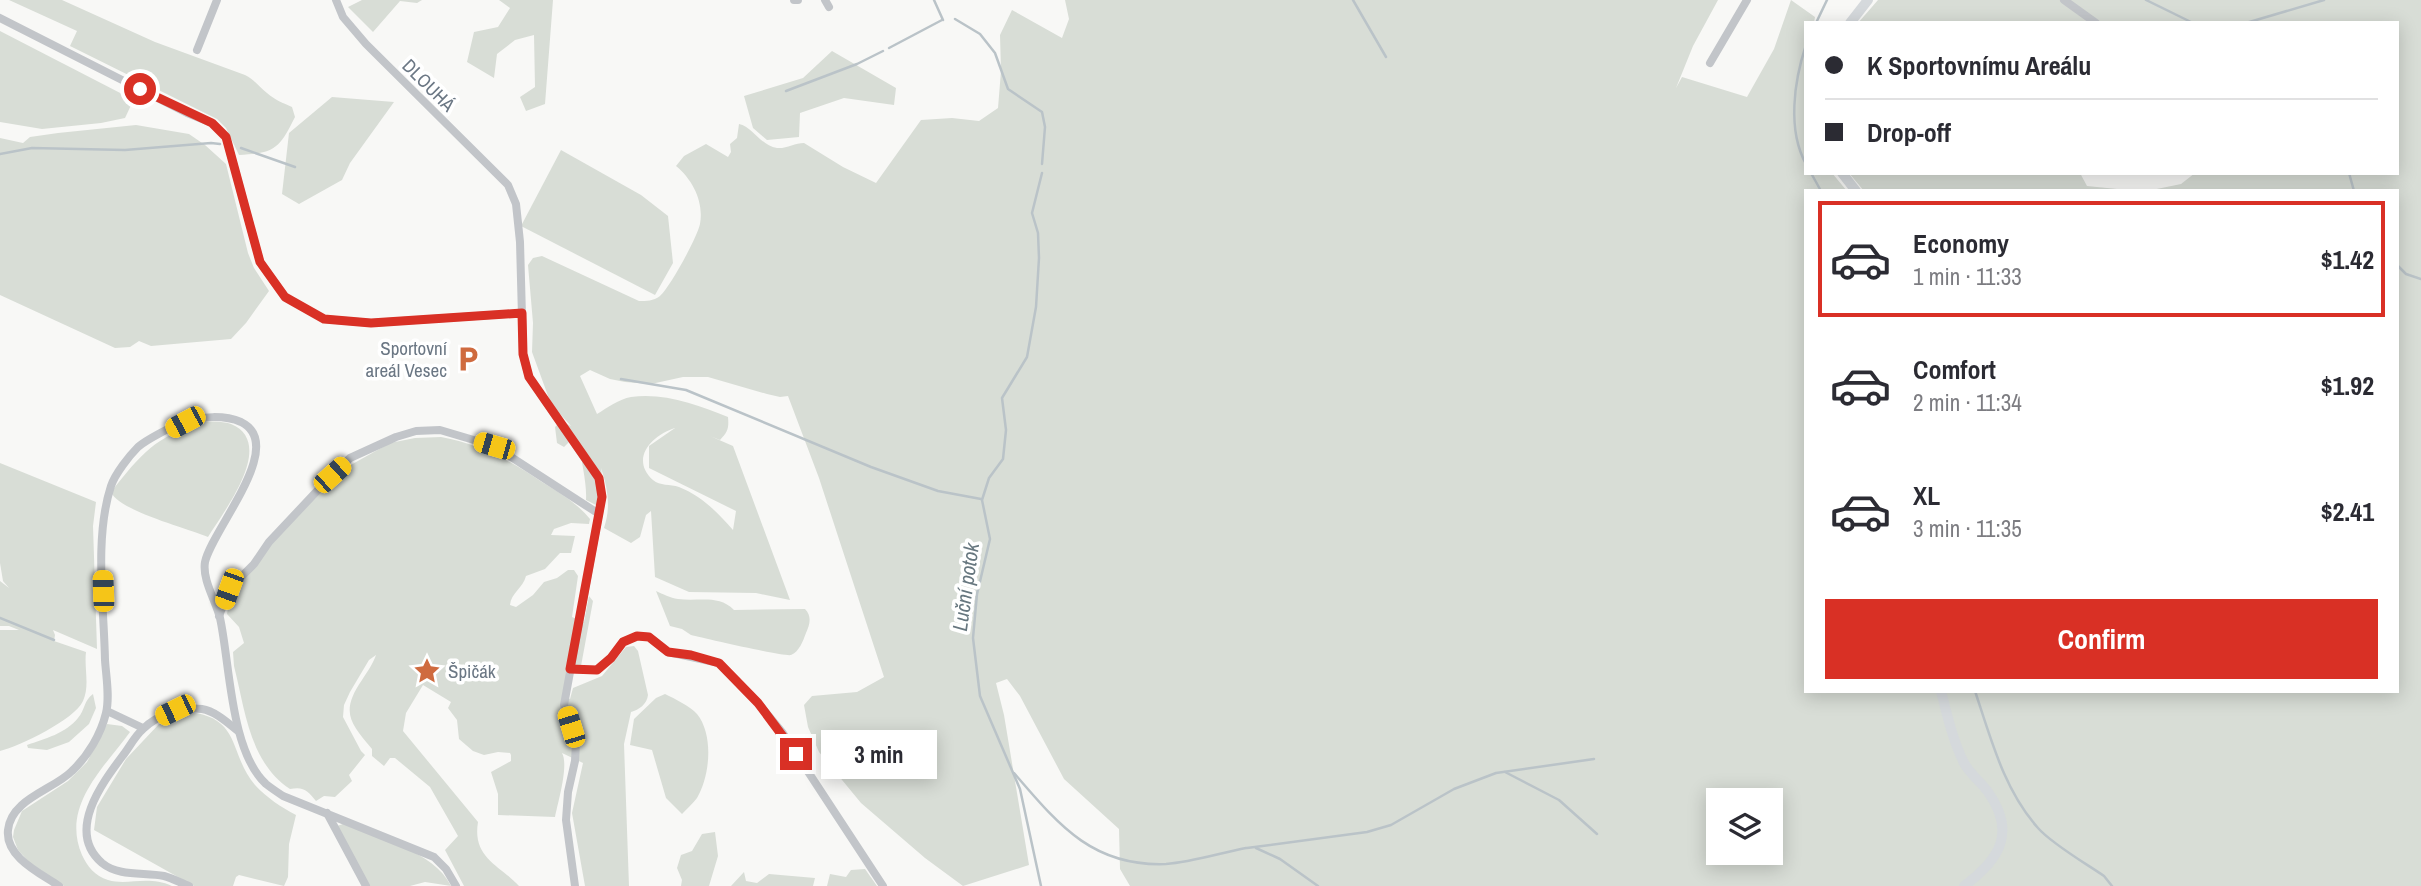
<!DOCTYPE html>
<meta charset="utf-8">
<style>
body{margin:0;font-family:"Archivo Narrow",sans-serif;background:#f7f7f7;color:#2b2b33;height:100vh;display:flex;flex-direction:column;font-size:26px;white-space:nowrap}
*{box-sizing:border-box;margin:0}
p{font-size:23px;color:#7c7c81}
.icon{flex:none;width:38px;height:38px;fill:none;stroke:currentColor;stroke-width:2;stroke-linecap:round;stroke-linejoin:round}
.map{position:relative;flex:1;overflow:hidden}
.details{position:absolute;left:1804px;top:189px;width:595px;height:504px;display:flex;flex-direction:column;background:#fff;border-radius:0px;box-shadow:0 4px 18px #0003}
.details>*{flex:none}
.banner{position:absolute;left:1804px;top:21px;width:595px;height:154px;border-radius:0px;box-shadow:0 4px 18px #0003;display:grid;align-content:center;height:154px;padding:0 21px;background:#fff}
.buttons{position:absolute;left:1706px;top:788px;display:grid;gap:14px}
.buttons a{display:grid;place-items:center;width:77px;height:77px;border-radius:0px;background:#fff;box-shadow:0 4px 18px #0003;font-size:35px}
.end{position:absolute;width:32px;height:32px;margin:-16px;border:9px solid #d93025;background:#fff;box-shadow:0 0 0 4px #fff}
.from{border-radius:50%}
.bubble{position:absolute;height:49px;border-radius:0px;background:#fff;box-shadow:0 4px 18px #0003;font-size:23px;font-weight:700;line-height:49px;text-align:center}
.car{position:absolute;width:21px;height:42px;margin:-21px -10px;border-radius:9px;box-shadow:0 0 5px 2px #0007;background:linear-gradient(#f5c518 24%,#345 0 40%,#f5c518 0 76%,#345 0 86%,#f5c518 0)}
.banner b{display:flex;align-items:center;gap:24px;height:66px;font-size:26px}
.banner b+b{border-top:2px solid #e1e1e2}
.banner i{width:18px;height:18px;background:#2b2b33}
ul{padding:12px 0 0;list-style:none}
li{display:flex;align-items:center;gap:21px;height:116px;margin:0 14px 10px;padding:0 7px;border:4px solid transparent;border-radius:0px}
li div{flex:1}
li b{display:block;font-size:26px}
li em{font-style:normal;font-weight:700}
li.selected{border-color:#d93025}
li>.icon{width:63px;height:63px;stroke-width:1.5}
.action{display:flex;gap:14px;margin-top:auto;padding:14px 21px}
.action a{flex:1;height:80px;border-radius:0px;background:#d93025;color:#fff;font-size:28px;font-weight:700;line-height:80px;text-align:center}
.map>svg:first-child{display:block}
</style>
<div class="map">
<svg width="2421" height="886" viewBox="0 0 2421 886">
<rect width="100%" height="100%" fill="#f8f8f6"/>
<!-- green -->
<g fill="#d8ddd6" fill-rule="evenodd">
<path d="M9,0H62L155,42L245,75C255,80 259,87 267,93C275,100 283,103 292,107L295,117C279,149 275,153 239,155L226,128L217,119L70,46L77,31Z"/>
<path d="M362,0H422L417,3L400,1L373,32L348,7Z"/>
<path d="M499,0H553L545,104L526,111L520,97L535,87L534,35L515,40L497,54L494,78L467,62L474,32L498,27L510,8Z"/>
<path d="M1065,0H1718L1693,46L1676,88L1682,77L1747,97L1774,49L1791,0L1815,17L1814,23H1806V173H1832L1847,191H1806V691H2398V191H2147L2181,184L2195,173H2398V23H1858L1878,0H2421V886H1130L1120,869L1119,829L1064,779L1020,696L1007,679L996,683L1004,715L1029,865L963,886L925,858L861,803L819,752L808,727L804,705L812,696L857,692L884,677L819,478L788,396L780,397L767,394L708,377H683L651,384L625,382L610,379L590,370L580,376L597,414C607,408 619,399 631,397C663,392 699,405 728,417C729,428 728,432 720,440L710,436L733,446L790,600L756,593L689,592L655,577L651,511L646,515L640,537L631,543L604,528C611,507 608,489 601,468L605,498L596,505L586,500C587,481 581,464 580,444L574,437L564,447L557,443L555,427L561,421L571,426L551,404L532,352L533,323L528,265L533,258L542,256L639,301C647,301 653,301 660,296C670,287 697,238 700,224C704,202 693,180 676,166L684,156L706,144L728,157L731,152L730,144L737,138L739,124C753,127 761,146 777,148C786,149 795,143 804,143L843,167L876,183L921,120L952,118L979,121L998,108L1001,71L1000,35L1012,10L1062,38L1069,19ZM675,428L649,446V468L736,511L733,530C718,513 702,496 679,487C670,484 660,486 653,480C629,458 653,435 675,428ZM1718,800H1771V852H1718Z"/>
<path d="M0,31L126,96L133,101L125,118L101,123L42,129L0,122Z"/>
<path d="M832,51L896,88L894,105L844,98L800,113L799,137L767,140L753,128L744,96L803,78Z"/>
<path d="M332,97L394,102L350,163L342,180L299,204L282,194L289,133Z"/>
<path d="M136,125L189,134L205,145L226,164L248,253L254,268L269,291L246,323L231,339L151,346L139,341L130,347L115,348L0,295V138L23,143L30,137L58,133Z"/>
<path d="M561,150L641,195L668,216L673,263L655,295L521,226Z"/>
<path d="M1849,173H2080L2087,186L2137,191H1864Z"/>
<path d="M203,421C212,422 223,421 231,424C277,443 224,511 208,537C187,528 119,511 111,492C142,453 154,438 203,421Z"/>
<path d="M441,437C480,444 509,460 542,482C560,493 577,503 590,519L589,524L571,523L554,529L551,535L575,536L571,553H560L545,569L526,576C523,588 511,593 510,605L516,607L533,595L544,582L557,578L568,570H574L578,576L572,617L584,622L589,596L593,601L581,666H569L563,695L570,699L573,688L602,676L626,647L634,646L638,651L648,695C647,704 639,710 631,712L624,744L629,886H585L572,813L583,763L562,753C569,765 558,802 555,817L498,815V794L491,772L511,761V755L510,753L498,752L484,755L473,751L459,739L457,720L448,708L451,702L423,685L406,713L403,731L478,822C472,858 500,865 519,886H464L445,850L458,836L430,787L395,758H390L384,766L372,756V749C350,723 340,712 362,680C367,672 373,664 376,655L369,660L350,692L344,705L343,717L361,751L365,755L349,775L352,781L335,797L324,796L316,801C308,791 304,786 290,789C249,762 245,709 234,666L233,652L244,643L239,627L227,614L231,591L281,532L340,471L390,443L415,438Z"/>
<path d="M0,463L96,502L93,526L97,649L53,630L55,635L54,641L86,652C84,668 90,686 83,701C74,720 20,746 0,751V630H19L9,626H0V581L9,588L3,581L0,563Z"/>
<path d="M656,591C663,594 670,598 678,599C699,602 718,594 734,610L805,609C812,616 810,624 806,633C803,641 799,652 791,655C785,657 703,638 691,635L682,629L670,626Z"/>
<path d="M93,694L96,708L89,724L69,742L47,750L28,748L27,745C45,739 66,733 78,718C85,710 84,700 93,694Z"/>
<path d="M665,694C675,699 690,706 697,714C714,735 710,776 697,798C693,803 687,809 682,814L666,798L652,750L630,745L634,719L656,698Z"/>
<path d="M189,712C242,718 228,753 255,785C267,798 281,807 296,815L289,844L288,877L284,886L239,875L236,877L233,886H194L94,830L97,807L126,759L159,724Z"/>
<path d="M107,724L122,726L130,732C103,769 61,806 82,855C87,866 95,876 108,880C128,886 147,875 172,886H64L30,863L18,850L13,837L14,830L22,811L68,781L87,762Z"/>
<path d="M343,824C378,838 434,851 451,886L425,882L410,886H368L337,826Z"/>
<path d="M715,832L718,856L709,886H681L682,880L677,868L681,855L692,851L702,834Z"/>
<path d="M865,869L877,886H827L830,874L846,877L851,870Z"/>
<path d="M744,872L746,881L757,883L769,874L815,878L813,886H731Z"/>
</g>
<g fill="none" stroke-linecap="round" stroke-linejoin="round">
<!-- stream -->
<g stroke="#bac3c8" stroke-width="2.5">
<path d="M934,0L943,20"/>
<path d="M1353,0L1386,57"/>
<path d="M2146,0L2193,23"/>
<path d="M955,19L980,34L995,53L1008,89L1042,112L1045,127L1042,164"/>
<path d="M1816,23L1827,0"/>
<path d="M2246,23L2324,0"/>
<path d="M1806,45C1794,81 1787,130 1806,164"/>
<path d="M889,48L942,20"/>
<path d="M786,91L857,64L883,51"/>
<path d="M241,148L295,167"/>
<path d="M0,154L32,148L125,150L211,143L220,144"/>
<path d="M1811,173L1821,191"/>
<path d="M2349,173L2354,191"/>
<path d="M2398,266L2406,274L2421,279"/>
<path d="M621,379L686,390L871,467L938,491L981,499"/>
<path d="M0,618L54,640"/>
<path d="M1975,691C1991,739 2004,790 2038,828C2052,844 2085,863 2104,876L2112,886"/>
<path d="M1505,772L1559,800L1597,834"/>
<path d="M1014,773C1058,824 1092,867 1166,864C1192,862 1220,853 1246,848"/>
<path d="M1247,848L1367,832L1391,825L1454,789L1496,773L1594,759"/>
<path d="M1256,848L1280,859L1318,886"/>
<path d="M1041,886L1020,789L980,696L973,638L977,594L990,539L982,500L989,478L1003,459L1006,430L1002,398L1027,357L1036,307L1039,258L1038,233L1032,213L1042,173"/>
</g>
<!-- street -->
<g stroke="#c2c5c9" stroke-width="8">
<path d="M336,0L343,17L366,44L508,185L516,204L520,242L523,354L529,377L599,479L602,497L564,705L576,743L575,761L568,792L566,820L575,886"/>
<path d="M794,0H798"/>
<path d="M825,0L829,7"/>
<path d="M2064,0L2096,23"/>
<path d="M0,18L187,113L212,123L226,137L260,262L285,297L324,319L371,323L522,313"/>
<path d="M197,50L217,0"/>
<path d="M1710,63L1747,0"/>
<path d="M219,616L229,589L254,564L269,542L332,475L350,458L396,437L416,431L440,430L494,446L599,514"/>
<path d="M570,669L597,670L611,658L623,642L637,636L649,637L668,652L719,663L758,703L782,732L883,886"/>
<path d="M107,711L143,728"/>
<path d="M327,813L366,886"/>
<path d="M59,886C40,873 5,857 8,830C11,799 53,790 72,771C88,756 101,734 106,713C110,697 106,676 105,660C104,606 94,538 111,486C115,474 129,456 138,447C146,440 174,425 184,422C201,416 225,415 241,422C288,445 212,529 205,562C202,580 216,601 220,618C230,663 230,751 266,784C271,788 277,792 283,796L434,857L446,869L456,886"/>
<path d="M189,886C181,883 172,878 164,876C144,872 119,877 102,863C65,831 103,782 124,754C130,746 135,736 143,729C157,715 182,706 202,709C215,711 228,723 238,731"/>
</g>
<!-- secondary -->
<g stroke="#d5d9dc" stroke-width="10">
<path d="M1850,23L1868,0"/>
<path d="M1842,173L1856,191"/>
<path d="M1941,691C1947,715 1953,741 1964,763C1970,774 1981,782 1988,792C2017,833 1999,860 1964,886"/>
</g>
</g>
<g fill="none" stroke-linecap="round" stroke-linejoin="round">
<!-- route -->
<path stroke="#d93025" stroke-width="9" d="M140,89L212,123L226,137L260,262L285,297L324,319L371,323L522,313L523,354L529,377L599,478L602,497L570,669L597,670L611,658L623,642L637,636L649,637L668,652L691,655L719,663L758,703L796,754"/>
</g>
<!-- icons -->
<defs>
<symbol id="parking-bare" viewBox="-9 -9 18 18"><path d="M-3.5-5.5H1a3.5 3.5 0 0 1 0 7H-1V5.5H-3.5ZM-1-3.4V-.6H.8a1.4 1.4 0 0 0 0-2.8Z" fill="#cf6b3f" stroke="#fff" stroke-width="2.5" paint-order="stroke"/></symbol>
<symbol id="sight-bare" viewBox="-9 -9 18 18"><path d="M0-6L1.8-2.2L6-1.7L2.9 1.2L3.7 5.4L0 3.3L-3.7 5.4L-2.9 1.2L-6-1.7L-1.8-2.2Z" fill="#cf6b3f" stroke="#fff" stroke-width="2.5" paint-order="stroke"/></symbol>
</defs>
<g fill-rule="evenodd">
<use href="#parking-bare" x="449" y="340" width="38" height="38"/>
<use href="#sight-bare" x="408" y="652" width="38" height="38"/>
</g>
<g text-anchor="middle" stroke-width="7" stroke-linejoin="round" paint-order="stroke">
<!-- street labels -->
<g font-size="19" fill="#6b7784" stroke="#fff">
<text transform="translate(429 85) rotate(45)" y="7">DLOUHÁ</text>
</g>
<!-- poi labels -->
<g font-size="19" fill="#6b7784" stroke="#fff" text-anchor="end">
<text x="447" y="355">Sportovní<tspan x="447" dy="22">areál Vesec</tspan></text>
<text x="448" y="678" text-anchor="start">Špičák</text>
</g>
<!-- water labels -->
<g font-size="21" font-style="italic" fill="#67777f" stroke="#fff">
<text transform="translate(966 587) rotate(-82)" y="7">Luční potok</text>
</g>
</g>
</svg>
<div class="buttons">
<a><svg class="icon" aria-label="layers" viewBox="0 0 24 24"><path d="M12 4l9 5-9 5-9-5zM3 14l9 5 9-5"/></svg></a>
</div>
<i class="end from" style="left:140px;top:89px"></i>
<i class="end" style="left:796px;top:754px"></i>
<div class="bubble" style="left:821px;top:730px;width:116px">3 min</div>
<i class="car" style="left:185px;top:422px;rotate:242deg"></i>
<i class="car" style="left:494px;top:446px;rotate:286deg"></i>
<i class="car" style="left:332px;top:475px;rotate:48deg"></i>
<i class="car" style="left:229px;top:589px;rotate:200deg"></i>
<i class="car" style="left:103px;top:591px;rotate:358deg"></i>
<i class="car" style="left:175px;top:710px;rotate:244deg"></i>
<i class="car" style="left:571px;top:727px;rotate:343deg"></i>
<div class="banner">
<b><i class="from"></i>K Sportovnímu Areálu</b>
<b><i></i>Drop-off</b>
</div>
<section class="details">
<ul>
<li class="selected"><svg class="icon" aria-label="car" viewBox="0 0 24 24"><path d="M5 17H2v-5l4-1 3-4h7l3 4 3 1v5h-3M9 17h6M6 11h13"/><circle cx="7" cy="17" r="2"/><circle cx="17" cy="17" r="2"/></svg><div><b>Economy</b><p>1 min · 11:33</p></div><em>$1.42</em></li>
<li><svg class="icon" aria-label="car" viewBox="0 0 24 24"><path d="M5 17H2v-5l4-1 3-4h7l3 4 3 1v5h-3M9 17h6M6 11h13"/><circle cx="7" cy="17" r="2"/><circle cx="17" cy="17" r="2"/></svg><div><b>Comfort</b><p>2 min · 11:34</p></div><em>$1.92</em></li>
<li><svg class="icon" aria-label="car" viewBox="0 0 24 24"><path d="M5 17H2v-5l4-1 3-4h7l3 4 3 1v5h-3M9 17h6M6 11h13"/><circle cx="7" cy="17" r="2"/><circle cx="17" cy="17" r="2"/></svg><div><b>XL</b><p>3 min · 11:35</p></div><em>$2.41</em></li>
</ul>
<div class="action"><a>Confirm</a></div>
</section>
</div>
